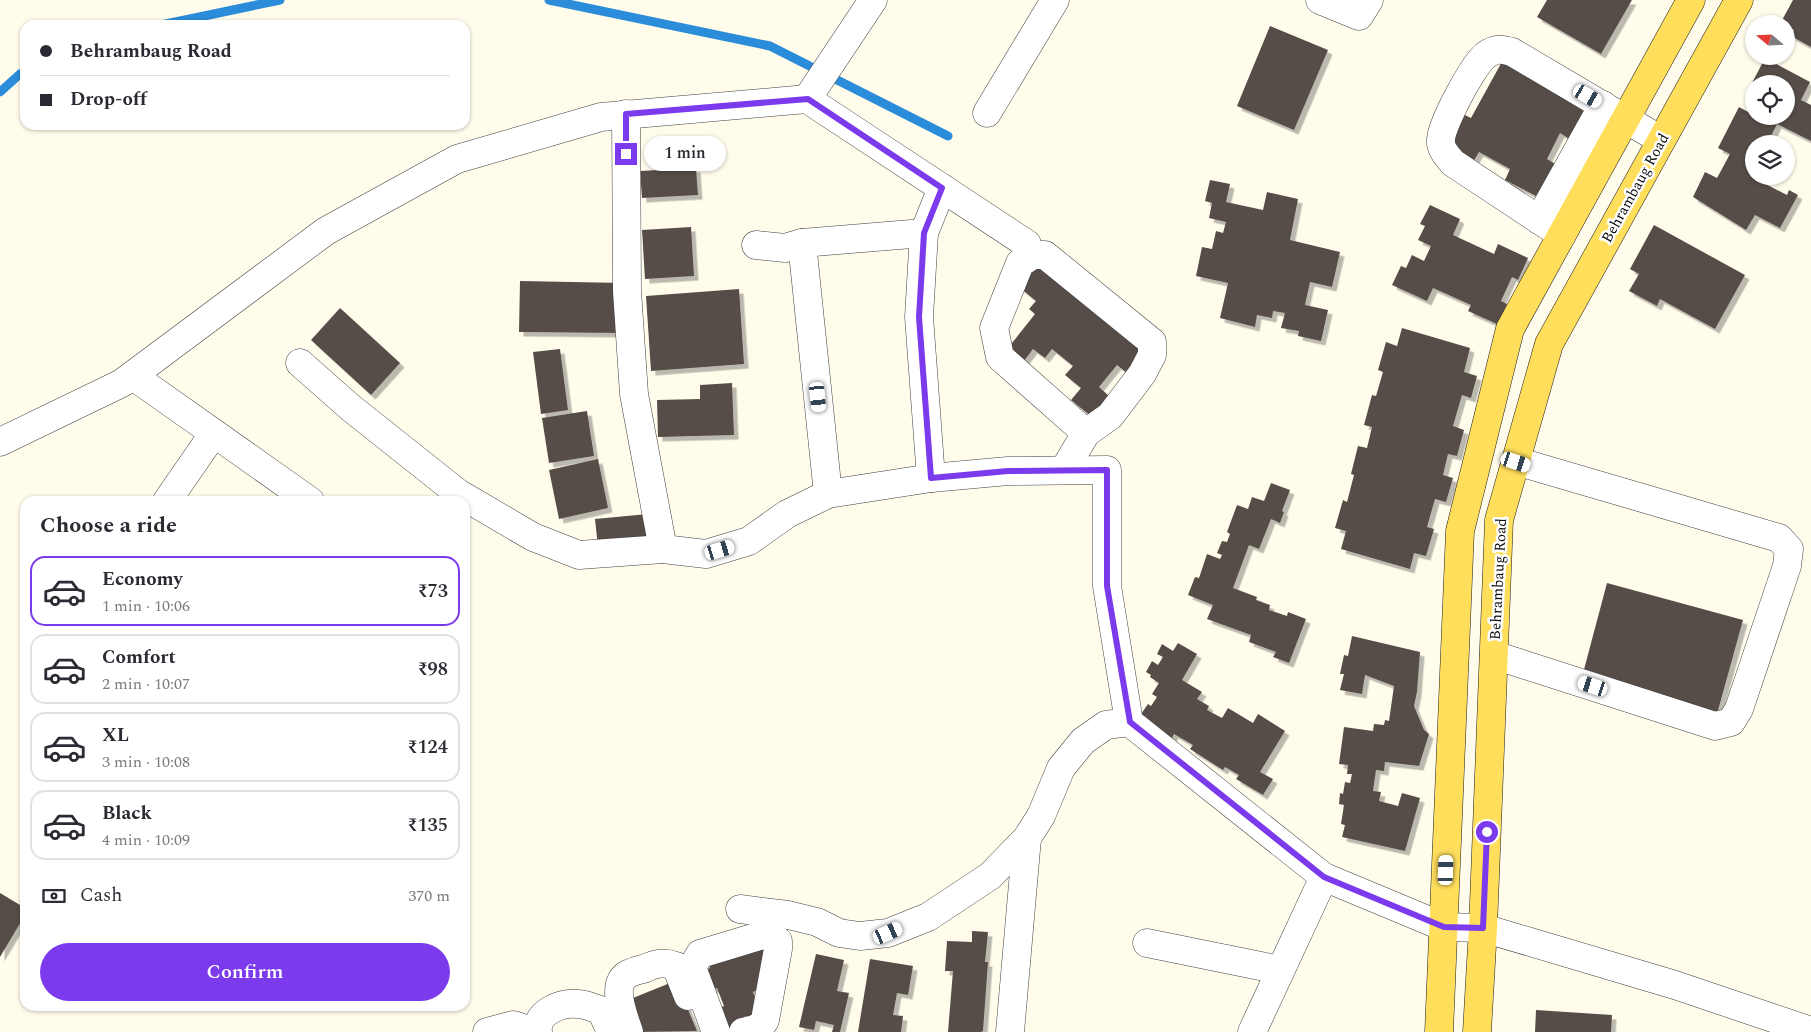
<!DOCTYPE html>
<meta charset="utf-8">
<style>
body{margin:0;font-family:Spectral,serif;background:#f2f2f3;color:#2b2b33;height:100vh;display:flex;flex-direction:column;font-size:19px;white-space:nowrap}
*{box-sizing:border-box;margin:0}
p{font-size:16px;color:#7c7c81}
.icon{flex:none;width:28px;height:28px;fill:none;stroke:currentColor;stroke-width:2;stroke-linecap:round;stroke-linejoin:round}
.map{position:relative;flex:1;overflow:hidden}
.panel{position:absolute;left:20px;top:496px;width:450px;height:515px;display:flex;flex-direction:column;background:#fff;border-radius:15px;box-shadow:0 1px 4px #0004}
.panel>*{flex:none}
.top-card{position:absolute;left:20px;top:20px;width:450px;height:110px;border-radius:15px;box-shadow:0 1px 4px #0004;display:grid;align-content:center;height:110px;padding:0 20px;background:#fff}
.needle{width:32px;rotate:289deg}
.fabs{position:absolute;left:1745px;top:15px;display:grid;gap:10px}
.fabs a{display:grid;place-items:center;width:50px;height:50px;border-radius:50%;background:#fff;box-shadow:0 1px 4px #0004;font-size:25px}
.end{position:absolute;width:22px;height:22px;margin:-11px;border:6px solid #7c3aed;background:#fff;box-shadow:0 0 0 2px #fff}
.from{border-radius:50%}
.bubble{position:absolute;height:35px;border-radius:18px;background:#fff;box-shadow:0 1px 4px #0004;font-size:16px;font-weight:600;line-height:35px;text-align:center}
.car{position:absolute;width:15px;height:30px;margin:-15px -8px;border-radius:6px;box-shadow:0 0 4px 1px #0007;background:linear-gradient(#fff 24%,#345 0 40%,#fff 0 76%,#345 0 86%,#fff 0)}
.top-card b{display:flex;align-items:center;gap:18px;height:48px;font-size:19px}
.top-card b+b{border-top:1px solid #e1e1e2}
.top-card i{width:12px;height:12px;background:#2b2b33}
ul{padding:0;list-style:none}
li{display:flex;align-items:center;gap:15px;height:70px;margin:0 10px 8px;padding:0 10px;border:2px solid #e1e1e2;border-radius:15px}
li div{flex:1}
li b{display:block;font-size:19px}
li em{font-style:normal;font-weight:600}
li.selected{border-color:#7c3aed}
li>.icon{width:45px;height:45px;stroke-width:1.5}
h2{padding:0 20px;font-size:22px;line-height:60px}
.pay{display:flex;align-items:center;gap:12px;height:55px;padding:0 20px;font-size:19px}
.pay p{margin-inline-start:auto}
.cta{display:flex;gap:10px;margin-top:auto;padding:10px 20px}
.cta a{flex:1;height:58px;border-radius:30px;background:#7c3aed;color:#fff;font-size:20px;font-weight:600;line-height:58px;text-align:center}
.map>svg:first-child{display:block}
</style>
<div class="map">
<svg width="1811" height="1032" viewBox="0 0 1811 1032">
<defs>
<filter id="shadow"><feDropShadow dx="4.5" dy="4.5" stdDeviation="0" flood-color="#0004"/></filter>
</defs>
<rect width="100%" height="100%" fill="#fffcec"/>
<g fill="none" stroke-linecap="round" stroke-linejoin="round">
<!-- stream -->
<g stroke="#2b8cda" stroke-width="9">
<path d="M549,0L770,46L948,136"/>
<path d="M161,25L280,0"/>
<path d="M0,92L20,74L25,72"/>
</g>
</g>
<!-- building -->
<g fill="#564e48" filter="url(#shadow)">
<path d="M1547,0H1632L1601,54L1537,17Z"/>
<path d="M1793,0H1811V47L1791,36L1794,30L1781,22Z"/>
<path d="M1270,26L1328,50L1294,130L1237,106Z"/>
<path d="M1504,58L1587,110L1571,140L1560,133L1547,159L1557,165L1542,193L1539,191L1536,196L1505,180L1510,169L1479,152L1473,162L1447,149L1465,115L1471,118Z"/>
<path d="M1765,58L1810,82L1801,100L1811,105V141L1777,124L1767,144H1754V168L1750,176L1787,195L1789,190L1798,195L1780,228L1755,215L1746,230L1693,197L1705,172L1717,178L1730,154L1718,148L1739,107L1750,113L1754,105V116H1786V84L1752,83Z"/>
<path d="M696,168L698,195L642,198L640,171Z"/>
<path d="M1210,180L1230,184L1226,202L1263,210L1267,192L1298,199L1290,240L1340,252L1332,287L1310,282L1305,305L1328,310L1321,341L1298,336L1299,331L1281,328L1285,313L1273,311L1272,318L1257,315L1255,327L1220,318L1228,283L1196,276L1202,247L1212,249L1216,231L1223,233L1226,222L1209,218L1212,203L1205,201Z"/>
<path d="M1430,205L1460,219L1453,235L1494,254L1498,244L1528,258L1518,280L1512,277L1501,301L1507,304L1497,324L1468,311L1471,305L1433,288L1427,301L1392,285L1401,266L1406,268L1412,255L1424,261L1431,246L1418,240L1425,226L1420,224Z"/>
<path d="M1654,225L1745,275L1715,329L1660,299L1657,306L1629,291L1639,274L1630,269Z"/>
<path d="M691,227L694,276L645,279L642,230Z"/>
<path d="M1038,264L1145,351L1127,373L1117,365L1099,387L1109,396L1092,417L1071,400L1081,388L1065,375L1073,366L1052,349L1045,358L1033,349L1024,361L1008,348L1035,314L1029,309L1036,301L1019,287Z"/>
<path d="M520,281L624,283L623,333L519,332Z"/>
<path d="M739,289L744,364L651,371L646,296Z"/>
<path d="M340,308L400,363L371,395L311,340Z"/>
<path d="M1402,328L1470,348L1464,372L1477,376L1471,398L1462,395L1453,426L1464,430L1457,456L1448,454L1443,475L1453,478L1446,502L1435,499L1427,527L1434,529L1426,556L1414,553L1410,569L1341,549L1346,531L1335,528L1343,500L1347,502L1354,475L1351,474L1358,446L1367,448L1372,427L1364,425L1372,395L1376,396L1383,372L1378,370L1386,342L1397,346Z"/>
<path d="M560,349L568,410L541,414L533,352Z"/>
<path d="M732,383L734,435L658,437L657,400L700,399V385Z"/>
<path d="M587,411L594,456L549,463L542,418Z"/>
<path d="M598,459L608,508L559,519L549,470Z"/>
<path d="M1271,483L1290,490L1282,511L1284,512L1280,523L1271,519L1259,549L1249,545L1233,588L1257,597L1256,600L1270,605L1269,610L1287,616L1288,612L1306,619L1289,663L1273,657L1276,652L1249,642L1251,635L1207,619L1213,605L1188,595L1195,577L1199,578L1207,554L1220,559L1222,555L1217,553L1222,541L1227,542L1230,534L1227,532L1237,505L1248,509L1252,497L1264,501Z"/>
<path d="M648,514L651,541L598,547L595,519Z"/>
<path d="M1607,583L1743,620L1717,714L1582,677Z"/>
<path d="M1352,636L1420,652L1417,692L1414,706L1424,730L1429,734L1419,766L1385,762L1384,771L1376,770L1373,791L1381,792L1379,801L1398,806L1402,793L1420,798L1405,851L1342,837L1345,825L1341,824L1344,805L1339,804L1340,793L1343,794L1345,782L1350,783L1352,774H1347L1348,765L1339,764L1344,727L1373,731L1374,724L1384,725L1385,720L1389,721L1394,686L1365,675L1362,694L1340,690L1344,674H1340L1344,655L1348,656Z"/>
<path d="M1178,643L1197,654L1182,680L1202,692L1197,699L1209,706L1207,710L1222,718L1228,708L1253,723L1258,714L1285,731L1260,772L1273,779L1263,795L1236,779L1239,775L1225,767L1223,770L1190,749L1193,745L1174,734L1171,740L1145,721L1147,718L1141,714L1148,704L1151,706L1157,697L1152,694L1159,683L1150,677L1151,675L1146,672L1152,661L1158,665L1163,657L1157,654L1162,644L1173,651Z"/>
<path d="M0,893L25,908V915L0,957Z"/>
<path d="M972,931L988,932L985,962H988L983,1031L981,1032H948L953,971H945L947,941L972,942Z"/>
<path d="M767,942L773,960L760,965L764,976L763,987L753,992L763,1017L748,1022L746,1016L737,1020L740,1026L727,1031L718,1008L724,1006L717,988L712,989L705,970L710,968L706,958Z"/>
<path d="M816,954L844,960L837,991L849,993L840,1032H832L834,1025L816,1021L814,1030L799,1027Z"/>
<path d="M870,959L913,966L908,995L897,993L893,1015L903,1016L901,1032H858Z"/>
<path d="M670,983L683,998L697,1031L636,1032L628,1000Z"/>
<path d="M1536,1010L1612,1015L1611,1032H1535Z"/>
</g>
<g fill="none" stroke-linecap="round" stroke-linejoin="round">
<defs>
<g id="minor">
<path d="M1320,0L1359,16L1369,0"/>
<path d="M807,99L873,0"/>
<path d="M987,113L1055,0"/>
<path d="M626,114L627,291L634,394L663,549"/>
<path d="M1539,220L1603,105"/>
<path d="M1562,235L1453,163C1448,157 1440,149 1441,140C1441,125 1474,63 1486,55C1495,48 1502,49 1512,52L1661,140"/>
<path d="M802,243L828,494"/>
<path d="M756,245L785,248L802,243L924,233"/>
<path d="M300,363L351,408L458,493L533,537L579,555L663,549L706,554L749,541L787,514L828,494L931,478L1008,471L1107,470V586L1129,722L1324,877L1444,927L1483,928L1675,985L1811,1031"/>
<path d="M133,376L310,501"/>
<path d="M0,442L122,383L326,231L457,159L601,117L807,99L1027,244"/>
<path d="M1064,470L1086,433L1110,416L1142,374L1152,355V342L1045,255H1033L1020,263L994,328L1000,357L1086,433"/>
<path d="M931,478L919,317L924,233L942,188"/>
<path d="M167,501L214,433"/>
<path d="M1494,655L1715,726L1731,722L1739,709L1787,566L1789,549L1779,538L1516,461"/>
<path d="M740,909L788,915L817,922L839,933L860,936L888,933L928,917L990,876L1027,838L1041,816L1061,768L1083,741L1106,725L1129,722"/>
<path d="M1147,943L1280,970"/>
<path d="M487,1032L513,1025L520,1027L523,1032"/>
<path d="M538,1032C535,1012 562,1002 578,1004C585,1004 593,1008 601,1010L611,1032"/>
<path d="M629,1032C624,1017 610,984 628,974C632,972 638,970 643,969C655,964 663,961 676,966L688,996"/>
<path d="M716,1032L692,967L700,954L763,935L772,937L778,941V949L765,1020C760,1029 752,1030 743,1032"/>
<path d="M1010,1032L1027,838"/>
<path d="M1252,1032L1324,877"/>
</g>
<g id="primary">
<path d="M1439,1032L1460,531L1510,329L1691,0"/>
<path d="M1477,1032L1483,928L1499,520L1549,344L1739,0"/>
</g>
</defs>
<!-- minor casing -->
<use href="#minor" stroke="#3f3f3f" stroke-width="29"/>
<!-- primary casing -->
<use href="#primary" stroke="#1d1d1d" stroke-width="29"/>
<!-- minor -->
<use href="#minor" stroke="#fff" stroke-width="28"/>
<!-- primary -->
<use href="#primary" stroke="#ffde5c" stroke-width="28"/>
</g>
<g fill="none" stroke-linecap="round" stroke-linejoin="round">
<!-- route -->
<path stroke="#7c3aed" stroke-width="6" d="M626,154V114L808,99L942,188L924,233L919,317L931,478L1008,471L1107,470V586L1130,722L1324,877L1444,927L1483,928L1487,832"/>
</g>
<g text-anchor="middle" stroke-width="5" stroke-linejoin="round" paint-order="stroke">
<!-- street labels -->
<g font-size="15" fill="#0c0c0c" stroke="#fff">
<text transform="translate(1635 188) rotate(-61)" y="5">Behrambaug Road</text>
<text transform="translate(1498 579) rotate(-87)" y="5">Behrambaug Road</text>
</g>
</g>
</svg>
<div class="fabs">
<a><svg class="needle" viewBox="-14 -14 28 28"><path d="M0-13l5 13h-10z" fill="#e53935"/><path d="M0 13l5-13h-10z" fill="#7c7c81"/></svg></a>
<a><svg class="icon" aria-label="locate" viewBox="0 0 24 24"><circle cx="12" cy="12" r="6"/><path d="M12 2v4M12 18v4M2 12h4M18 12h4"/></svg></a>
<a><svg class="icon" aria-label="layers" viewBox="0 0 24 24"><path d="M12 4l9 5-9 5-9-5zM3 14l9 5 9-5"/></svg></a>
</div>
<i class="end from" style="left:1487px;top:832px"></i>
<i class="end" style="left:626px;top:154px"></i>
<div class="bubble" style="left:644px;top:136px;width:82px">1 min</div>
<i class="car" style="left:1588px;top:96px;rotate:120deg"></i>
<i class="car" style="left:818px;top:397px;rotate:174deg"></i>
<i class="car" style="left:1516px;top:462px;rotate:108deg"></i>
<i class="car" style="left:720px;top:550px;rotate:73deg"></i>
<i class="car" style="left:1593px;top:686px;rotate:288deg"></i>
<i class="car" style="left:1446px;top:870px;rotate:2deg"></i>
<i class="car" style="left:888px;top:933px;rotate:66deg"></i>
<div class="top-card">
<b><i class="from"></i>Behrambaug Road</b>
<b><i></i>Drop-off</b>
</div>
<section class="panel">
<h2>Choose a ride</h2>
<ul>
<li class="selected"><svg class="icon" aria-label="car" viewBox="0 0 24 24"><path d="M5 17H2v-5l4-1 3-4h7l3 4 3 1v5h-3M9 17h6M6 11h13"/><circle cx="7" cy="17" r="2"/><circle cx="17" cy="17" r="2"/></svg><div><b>Economy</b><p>1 min · 10:06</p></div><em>₹73</em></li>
<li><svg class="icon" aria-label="car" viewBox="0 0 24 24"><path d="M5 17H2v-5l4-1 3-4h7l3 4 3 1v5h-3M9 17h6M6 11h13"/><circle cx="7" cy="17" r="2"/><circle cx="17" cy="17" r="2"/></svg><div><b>Comfort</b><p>2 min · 10:07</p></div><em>₹98</em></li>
<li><svg class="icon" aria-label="car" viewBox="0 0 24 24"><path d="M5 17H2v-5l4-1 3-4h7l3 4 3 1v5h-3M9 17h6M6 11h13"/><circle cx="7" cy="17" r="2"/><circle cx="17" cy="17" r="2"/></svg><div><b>XL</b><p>3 min · 10:08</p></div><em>₹124</em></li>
<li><svg class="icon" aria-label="car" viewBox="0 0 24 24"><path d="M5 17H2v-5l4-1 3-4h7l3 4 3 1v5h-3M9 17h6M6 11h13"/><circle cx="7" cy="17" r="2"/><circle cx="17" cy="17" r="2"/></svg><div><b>Black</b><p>4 min · 10:09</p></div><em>₹135</em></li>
</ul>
<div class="pay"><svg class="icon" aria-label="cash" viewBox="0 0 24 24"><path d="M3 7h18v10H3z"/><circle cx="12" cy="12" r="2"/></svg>Cash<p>370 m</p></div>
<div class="cta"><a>Confirm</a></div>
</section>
</div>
